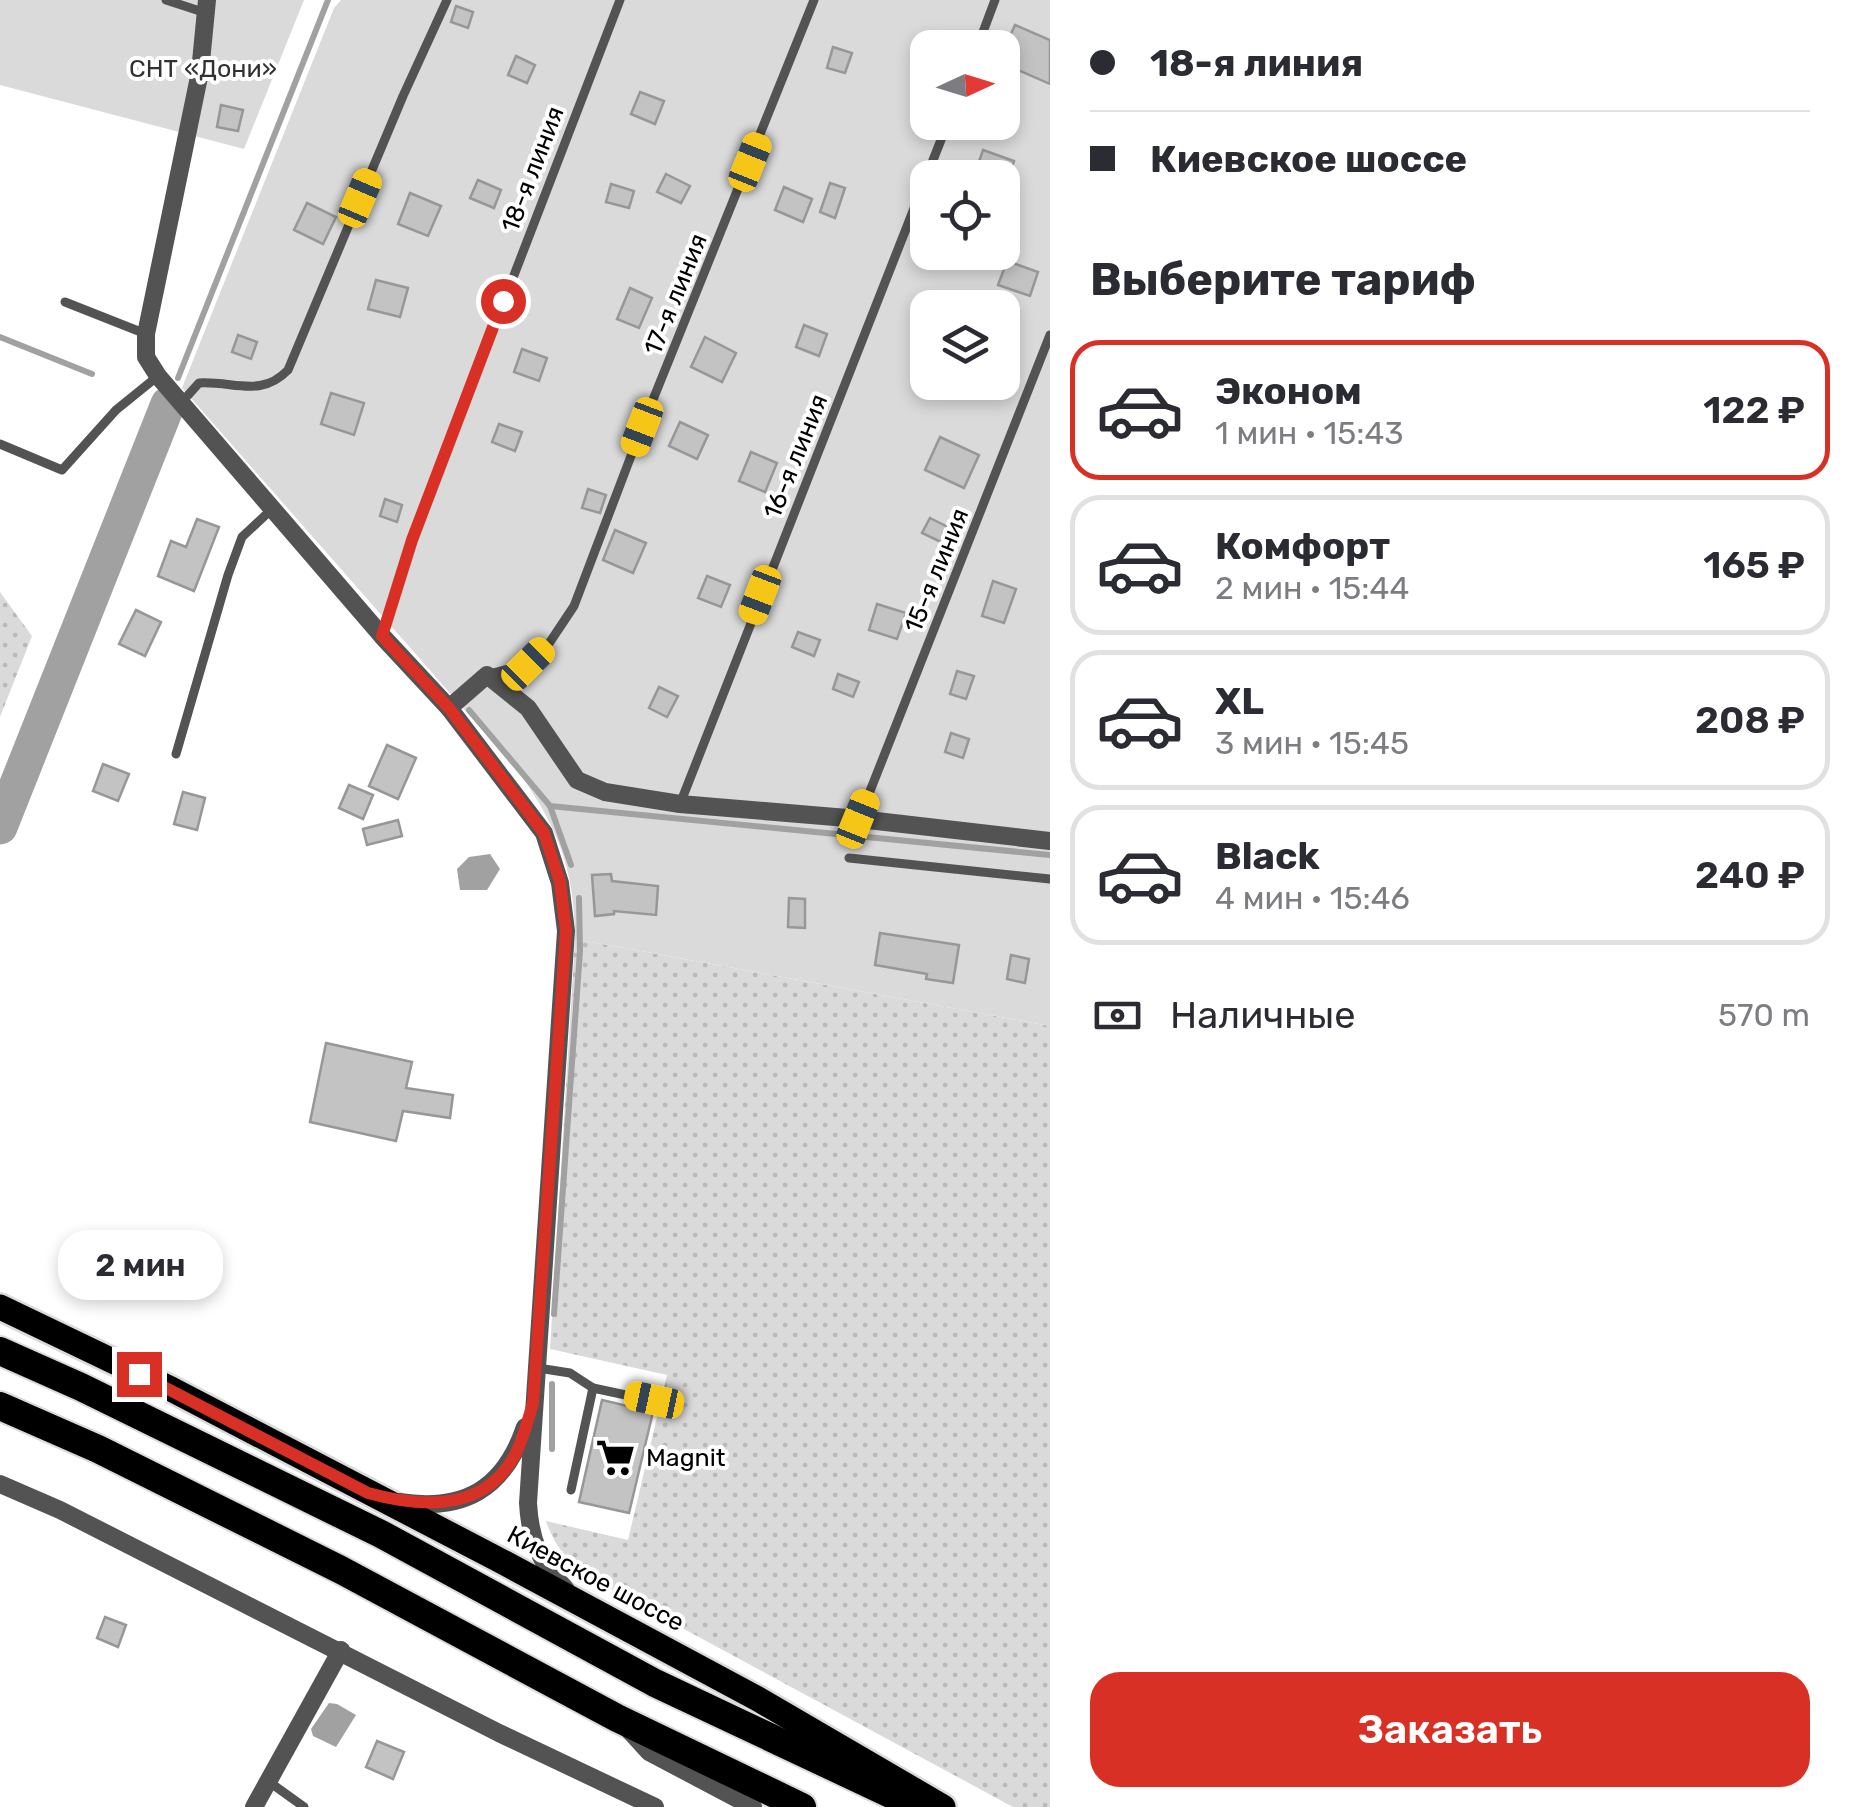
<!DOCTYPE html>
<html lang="ru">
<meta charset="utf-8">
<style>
body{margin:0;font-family:Rubik,sans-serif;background:#f2f2f3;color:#2b2b33;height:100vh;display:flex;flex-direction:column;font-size:38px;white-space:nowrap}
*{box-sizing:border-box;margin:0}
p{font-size:32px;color:#7c7c81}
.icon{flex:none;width:55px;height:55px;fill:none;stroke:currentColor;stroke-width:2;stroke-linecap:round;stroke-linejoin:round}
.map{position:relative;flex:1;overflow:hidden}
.details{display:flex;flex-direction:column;background:#fff;width:800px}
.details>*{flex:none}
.guide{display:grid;align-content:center;height:220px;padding:0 40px;background:#fff}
.needle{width:65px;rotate:86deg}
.fabs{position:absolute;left:910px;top:30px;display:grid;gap:20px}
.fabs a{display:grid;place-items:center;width:110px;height:110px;border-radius:20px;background:#fff;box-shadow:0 5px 15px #0003;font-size:50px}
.end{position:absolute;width:45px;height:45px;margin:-22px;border:12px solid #d93025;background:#fff;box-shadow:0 0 0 5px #fff}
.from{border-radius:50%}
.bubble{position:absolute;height:70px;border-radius:30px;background:#fff;box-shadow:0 5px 15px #0003;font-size:32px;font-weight:600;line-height:70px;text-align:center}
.car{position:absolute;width:30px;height:60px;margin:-30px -15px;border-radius:12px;box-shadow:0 0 8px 2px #0007;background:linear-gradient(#f5c518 24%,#345 0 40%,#f5c518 0 76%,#345 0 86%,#f5c518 0)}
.guide b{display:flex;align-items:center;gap:35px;height:95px;font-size:38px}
.guide b+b{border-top:2px solid #e1e1e2}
.guide i{width:25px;height:25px;background:#2b2b33}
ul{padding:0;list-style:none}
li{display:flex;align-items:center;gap:30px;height:140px;margin:0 20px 15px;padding:0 20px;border:5px solid #e1e1e2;border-radius:30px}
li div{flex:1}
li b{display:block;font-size:38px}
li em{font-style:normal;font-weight:600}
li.on{border-color:#d93025}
li>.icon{width:90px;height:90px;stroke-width:1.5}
h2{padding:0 40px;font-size:45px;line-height:120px}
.pay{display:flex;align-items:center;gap:25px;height:110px;padding:0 40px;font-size:38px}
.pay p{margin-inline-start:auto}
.primary-button{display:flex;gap:20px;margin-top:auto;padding:20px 40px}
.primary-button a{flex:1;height:115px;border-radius:30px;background:#d93025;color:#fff;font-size:40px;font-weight:600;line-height:115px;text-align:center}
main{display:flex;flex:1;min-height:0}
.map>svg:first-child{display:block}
</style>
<main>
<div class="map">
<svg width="1050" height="1807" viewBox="0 0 1050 1807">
<defs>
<pattern id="grass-dots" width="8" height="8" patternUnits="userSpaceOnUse" patternTransform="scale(2.5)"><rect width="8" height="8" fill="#dadada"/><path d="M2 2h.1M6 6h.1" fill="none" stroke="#b9b9b9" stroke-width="1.8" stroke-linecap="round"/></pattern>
</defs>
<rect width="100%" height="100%" fill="#fff"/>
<!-- grass -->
<g fill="url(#grass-dots)">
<path d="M0,592L32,636L0,717Z"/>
<path d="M575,939L1050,1026V1807H1013L597,1582C570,1562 558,1554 546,1521L628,1540L667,1375L550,1349Z"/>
</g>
<!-- garden -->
<g fill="#dadada" fill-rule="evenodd">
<path d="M0,0H304L244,149L0,85Z"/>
<path d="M341,0H1050V1026L575,939C575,867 556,823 514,766L182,388L334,8ZM928,48H1002V122H928ZM928,178H1002V252H928ZM928,308H1002V382H928Z"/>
</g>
<!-- water -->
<g fill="#a1a1a1">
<path d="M490,854L500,869L487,890H460L457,869L469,857Z"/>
<path d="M329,1703L337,1704L356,1715L336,1747L313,1736L311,1729Z"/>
</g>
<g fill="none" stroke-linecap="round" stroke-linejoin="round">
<!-- stream -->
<g stroke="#a1a1a1" stroke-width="6">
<path d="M0,337L92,374"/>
<path d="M178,378L328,0"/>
<path d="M469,710L550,806L571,865"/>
<path d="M550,806L1050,855"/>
<path d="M554,1314L580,951L579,898"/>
<path d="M552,1384V1449"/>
</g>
<!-- river -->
<path stroke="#a1a1a1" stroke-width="35" d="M0,827L168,404"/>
</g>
<!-- building -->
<g fill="#c3c3c3" stroke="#979797" stroke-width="2.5">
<path d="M456,6L473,12L468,28L451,22Z"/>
<path d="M1015,25L1050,40V84L1002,63V54Z"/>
<path d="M833,47L852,53L845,73L827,68Z"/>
<path d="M516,56L535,65L527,83L508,75Z"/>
<path d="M640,92L664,101L655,124L631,114Z"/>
<path d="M221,105L243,110L238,131L217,127Z"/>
<path d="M983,150L1014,161L1008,178H988L975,173Z"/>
<path d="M666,174L690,186L681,203L657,192Z"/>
<path d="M478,180L501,190L494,208L470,198Z"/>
<path d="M830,183L845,188L835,218L820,212Z"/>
<path d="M611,184L634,191L629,208L606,202Z"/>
<path d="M784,187L812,199L803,222L775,210Z"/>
<path d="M410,193L441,206L428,236L398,224Z"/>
<path d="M307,203L336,217L323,244L294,230Z"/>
<path d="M1007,261L1038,272L1030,296L998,285Z"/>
<path d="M376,280L408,288L400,317L368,309Z"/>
<path d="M630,288L652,298L639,328L617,319Z"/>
<path d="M804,325L827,334L819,356L796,347Z"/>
<path d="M238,335L257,342L251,359L232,352Z"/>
<path d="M705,337L736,353L722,382L691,367Z"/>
<path d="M522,349L547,358L539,381L514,372Z"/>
<path d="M331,393L364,403L354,435L321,424Z"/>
<path d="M680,422L708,435L697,459L669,446Z"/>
<path d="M499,424L522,432L515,451L492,442Z"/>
<path d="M940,437L979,455L964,488L925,470Z"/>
<path d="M751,452L777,463L765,492L739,481Z"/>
<path d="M588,489L606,495L600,513L582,508Z"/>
<path d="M385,499L402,505L397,522L380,516Z"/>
<path d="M930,518L950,528L943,543L922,533Z"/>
<path d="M197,519L219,527L194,591L158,576L171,541L186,547Z"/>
<path d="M615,530L646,543L633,573L603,560Z"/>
<path d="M707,576L730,585L721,607L698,598Z"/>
<path d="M993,581L1016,589L1004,623L982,616Z"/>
<path d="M877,604L906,613L897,639L869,630Z"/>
<path d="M136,610L161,622L145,656L119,644Z"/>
<path d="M798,632L820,640L814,656L792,647Z"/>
<path d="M957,671L974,676L966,699L950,694Z"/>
<path d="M838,674L859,682L853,697L833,689Z"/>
<path d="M659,687L678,696L667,717L649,708Z"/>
<path d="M951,733L969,739L963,758L945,752Z"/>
<path d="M387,745L416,758L398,799L369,786Z"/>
<path d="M103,764L129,774L118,801L93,791Z"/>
<path d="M349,785L373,795L363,819L339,808Z"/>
<path d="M183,792L205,798L197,830L174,824Z"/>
<path d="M398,820L402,836L367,845L363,829Z"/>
<path d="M611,874L612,881L658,886L656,915L614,911V914L595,916L592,875Z"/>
<path d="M789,898L805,899V928L788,927Z"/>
<path d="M880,933L959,945L953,983L926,979L927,974L875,965Z"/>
<path d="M1011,955L1029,959L1025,983L1007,979Z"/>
<path d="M326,1043L412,1062L406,1088L453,1095L450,1118L403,1111L396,1141L310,1122Z"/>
<path d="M602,1400L653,1412L629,1513L579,1502Z"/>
<path d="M105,1617L126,1625L118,1647L97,1638Z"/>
<path d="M377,1741L404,1752L393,1779L366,1767Z"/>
</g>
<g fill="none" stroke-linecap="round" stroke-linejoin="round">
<defs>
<path id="primary" d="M0,1307L171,1389L501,1561L758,1699L943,1807"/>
<g id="trunk">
<path d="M0,1351L81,1387L381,1534L655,1683L918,1807"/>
<path d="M0,1406L98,1449L341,1570L617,1718L802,1807"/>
</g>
</defs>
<!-- primary casing -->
<use href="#primary" stroke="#dbdbdb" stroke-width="30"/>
<!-- trunk casing -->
<use href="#trunk" stroke="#dbdbdb" stroke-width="32"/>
<!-- service -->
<g stroke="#535353" stroke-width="9">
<path d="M166,0L206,13"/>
<path d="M977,48L995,0"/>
<path d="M65,302L146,334"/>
<path d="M181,403L199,383C235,381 261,398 288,370L403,96L447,0"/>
<path d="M0,444L62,470L116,410L158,376"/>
<path d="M382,636L412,540L620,0"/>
<path d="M489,674L528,664L550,642L574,606L642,427L814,0"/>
<path d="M176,754L228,575L242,537L272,509"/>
<path d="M680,804L948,122"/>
<path d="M859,819L1050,335"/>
<path d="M849,858L1050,879"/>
<path d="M538,1368L570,1373L593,1388L571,1490"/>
<path d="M593,1388L654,1401"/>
<path d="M268,1781L304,1807"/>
</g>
<!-- minor -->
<g stroke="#535353" stroke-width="18">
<path d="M207,0L200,72L146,334V357L158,376L382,636L449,708L544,833L560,883L566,931L528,1503C530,1539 539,1562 565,1588"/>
<path d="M449,708L487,675L528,708L577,780L605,792L680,804L859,819L1050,841"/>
<path d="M0,1484L60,1510L499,1733L655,1807"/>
<path d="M399,1502C464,1512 504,1489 525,1427"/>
<path d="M628,1729L649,1752L753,1807"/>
<path d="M254,1807L341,1650"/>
</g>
<!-- primary -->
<use href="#primary" stroke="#000" stroke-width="25"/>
<!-- trunk -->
<use href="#trunk" stroke="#000" stroke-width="28"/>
</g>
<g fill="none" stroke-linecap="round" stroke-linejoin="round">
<!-- route -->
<path stroke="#d93025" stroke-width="12" d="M139,1374L368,1493C422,1508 484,1512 515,1455C523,1439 528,1420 533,1403L566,931L560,882L544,833L449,708L382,636L412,540L503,301"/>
</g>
<!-- icons -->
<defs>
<symbol id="supermarket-bare" viewBox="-9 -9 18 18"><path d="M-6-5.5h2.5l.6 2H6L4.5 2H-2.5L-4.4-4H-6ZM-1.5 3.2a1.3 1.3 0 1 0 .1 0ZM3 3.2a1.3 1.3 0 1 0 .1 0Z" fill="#000" stroke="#fff" stroke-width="2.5" paint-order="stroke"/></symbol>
</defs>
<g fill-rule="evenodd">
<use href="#supermarket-bare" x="588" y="1430" width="55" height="55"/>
</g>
<g text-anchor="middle" stroke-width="8" stroke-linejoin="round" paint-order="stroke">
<!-- park labels -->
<g font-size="25" fill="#313131" stroke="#fff">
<text x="203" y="77">СНТ «Дони»</text>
</g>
<!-- street labels -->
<g font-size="25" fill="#000" stroke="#fff">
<text transform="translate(532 169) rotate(-69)" y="9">18-я линия</text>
<text transform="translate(675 294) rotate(-68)" y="9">17-я линия</text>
<text transform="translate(795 456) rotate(-68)" y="9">16-я линия</text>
<text transform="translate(936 570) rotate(-68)" y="9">15-я линия</text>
<text transform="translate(596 1578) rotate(28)" y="9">Киевское шоссе</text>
</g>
<!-- poi labels -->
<g font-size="25" fill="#000" stroke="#fff" text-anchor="start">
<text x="646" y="1466">Magnit</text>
</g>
</g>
</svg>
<div class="fabs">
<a><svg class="needle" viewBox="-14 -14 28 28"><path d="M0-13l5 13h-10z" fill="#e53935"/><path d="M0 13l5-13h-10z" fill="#7c7c81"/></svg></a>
<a><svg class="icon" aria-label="locate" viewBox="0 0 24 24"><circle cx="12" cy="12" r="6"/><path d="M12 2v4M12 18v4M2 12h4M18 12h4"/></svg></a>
<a><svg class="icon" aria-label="layers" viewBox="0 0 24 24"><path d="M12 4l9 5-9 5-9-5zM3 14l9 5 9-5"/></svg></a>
</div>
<i class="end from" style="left:503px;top:301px"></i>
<i class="end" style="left:139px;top:1374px"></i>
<div class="bubble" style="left:58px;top:1230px;width:165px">2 мин</div>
<i class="car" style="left:750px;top:162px;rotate:22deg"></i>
<i class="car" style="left:360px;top:198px;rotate:23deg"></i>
<i class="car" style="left:642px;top:427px;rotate:201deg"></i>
<i class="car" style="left:760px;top:595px;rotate:201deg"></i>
<i class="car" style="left:528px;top:664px;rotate:45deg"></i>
<i class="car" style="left:858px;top:819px;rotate:22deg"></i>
<i class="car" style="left:654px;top:1400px;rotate:282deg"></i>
</div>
<section class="details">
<div class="guide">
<b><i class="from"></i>18-я линия</b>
<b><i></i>Киевское шоссе</b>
</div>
<h2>Выберите тариф</h2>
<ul>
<li class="on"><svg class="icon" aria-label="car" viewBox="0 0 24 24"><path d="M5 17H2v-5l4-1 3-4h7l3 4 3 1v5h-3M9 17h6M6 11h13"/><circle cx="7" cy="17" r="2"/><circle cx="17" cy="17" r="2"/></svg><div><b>Эконом</b><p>1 мин · 15:43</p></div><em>122 ₽</em></li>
<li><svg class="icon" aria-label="car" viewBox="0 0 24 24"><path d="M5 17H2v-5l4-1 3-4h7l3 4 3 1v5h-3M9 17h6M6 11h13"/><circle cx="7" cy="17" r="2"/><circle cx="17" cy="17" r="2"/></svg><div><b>Комфорт</b><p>2 мин · 15:44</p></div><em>165 ₽</em></li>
<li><svg class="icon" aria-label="car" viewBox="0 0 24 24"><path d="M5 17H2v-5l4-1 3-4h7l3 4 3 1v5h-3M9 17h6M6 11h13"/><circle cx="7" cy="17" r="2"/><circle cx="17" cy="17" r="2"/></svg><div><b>XL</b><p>3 мин · 15:45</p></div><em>208 ₽</em></li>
<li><svg class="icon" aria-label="car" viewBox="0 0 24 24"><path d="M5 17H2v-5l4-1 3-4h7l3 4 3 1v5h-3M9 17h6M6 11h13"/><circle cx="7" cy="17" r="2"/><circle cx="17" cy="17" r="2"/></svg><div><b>Black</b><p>4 мин · 15:46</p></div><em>240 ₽</em></li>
</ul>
<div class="pay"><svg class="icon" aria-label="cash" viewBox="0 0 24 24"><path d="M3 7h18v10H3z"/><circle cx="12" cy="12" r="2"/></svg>Наличные<p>570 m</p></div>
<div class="primary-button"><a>Заказать</a></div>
</section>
</main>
